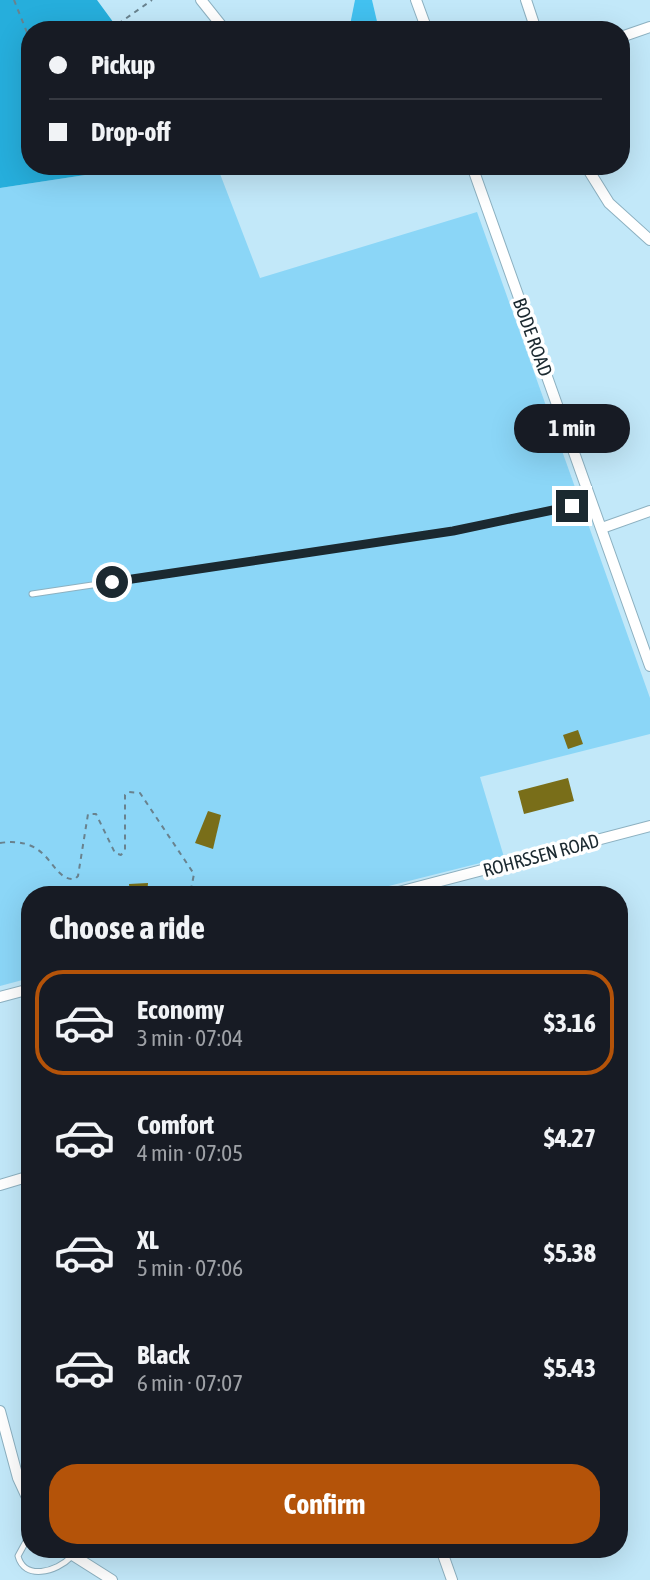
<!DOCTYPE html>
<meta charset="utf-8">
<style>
body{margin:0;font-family:"Asap Condensed",sans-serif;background:#20242c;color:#f1f3f6;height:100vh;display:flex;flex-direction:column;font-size:26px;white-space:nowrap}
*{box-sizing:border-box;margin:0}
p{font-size:23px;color:#9ea1a6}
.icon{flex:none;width:38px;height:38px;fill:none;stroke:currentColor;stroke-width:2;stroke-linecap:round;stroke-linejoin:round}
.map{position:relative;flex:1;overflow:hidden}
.details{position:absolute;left:21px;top:886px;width:607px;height:672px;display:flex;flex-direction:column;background:#171b24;border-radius:28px;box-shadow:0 7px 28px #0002}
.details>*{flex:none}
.banner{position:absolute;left:21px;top:21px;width:609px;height:154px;border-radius:28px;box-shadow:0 7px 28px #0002;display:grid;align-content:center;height:154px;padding:0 28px;background:#171b24}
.end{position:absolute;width:32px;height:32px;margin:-16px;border:9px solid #1b2930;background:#fff;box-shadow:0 0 0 4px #fff}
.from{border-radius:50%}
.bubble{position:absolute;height:49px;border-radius:24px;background:#171b24;box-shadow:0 7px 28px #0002;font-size:23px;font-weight:700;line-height:49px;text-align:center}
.banner b{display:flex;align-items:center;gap:24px;height:66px;font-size:26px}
.banner b+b{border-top:2px solid #363941}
.banner i{width:18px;height:18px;background:#f1f3f6}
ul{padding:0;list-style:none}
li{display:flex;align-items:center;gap:21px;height:105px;margin:0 14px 10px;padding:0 14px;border:4px solid transparent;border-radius:28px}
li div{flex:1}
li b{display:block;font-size:26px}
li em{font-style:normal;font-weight:700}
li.selected{border-color:#b45309}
li>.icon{width:63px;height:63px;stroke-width:1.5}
h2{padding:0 28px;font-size:32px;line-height:84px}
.cta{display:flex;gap:14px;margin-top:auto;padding:14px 28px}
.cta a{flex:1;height:80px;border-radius:28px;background:#b45309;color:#fff;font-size:28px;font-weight:700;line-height:80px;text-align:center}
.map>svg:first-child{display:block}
</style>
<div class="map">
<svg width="650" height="1580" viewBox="0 0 650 1580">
<rect width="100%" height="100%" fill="#c2e8f9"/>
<!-- green -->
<path fill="#8bd6f7" d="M144,166H217L260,278L477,212L650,698V734L480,777L504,857L357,894H30V978L0,986V188Z"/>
<!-- forest -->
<path fill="#26aedc" d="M0,0H97L119,30H30V166H144L0,188Z"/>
<!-- water -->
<path fill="#42c1f0" d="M355,0H372L379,30H349Z"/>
<!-- building -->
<g fill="#796e19">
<path d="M578,730L583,744L568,749L563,735Z"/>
<path d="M568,778L574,801L524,814L518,791Z"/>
<path d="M208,811L221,815L213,849L195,843Z"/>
<path d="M148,883L147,894H130L129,884Z"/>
</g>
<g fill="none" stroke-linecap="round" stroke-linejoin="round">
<defs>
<g id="lane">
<path d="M32,594L453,531L592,501"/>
<path d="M30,1534L18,1556C24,1580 56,1573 72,1556"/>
</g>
<g id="street">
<path d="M201,0L225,30"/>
<path d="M416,0L427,30"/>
<path d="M526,0L536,30"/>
<path d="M621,37L650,27"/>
<path d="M472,166L650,666"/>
<path d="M586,166L609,203L650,240"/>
<path d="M602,528L650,511"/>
<path d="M391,894L650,826"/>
<path d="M0,997L30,989"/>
<path d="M0,1185L30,1176"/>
<path d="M0,1411L18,1478L30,1504"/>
<path d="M63,1549L112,1580"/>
<path d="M441,1549L452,1580"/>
</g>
</defs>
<!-- lane casing -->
<use href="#lane" stroke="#8db1c1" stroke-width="7"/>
<!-- street casing -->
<use href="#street" stroke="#8db1c1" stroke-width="12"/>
<!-- path -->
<g stroke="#69828e" stroke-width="2" stroke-dasharray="5 5" stroke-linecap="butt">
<path d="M14,0L30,40"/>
<path d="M118,24L152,0"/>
<path d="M0,843C53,835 49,881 75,879L78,876L88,814H96L115,853L121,855L125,850V795L128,792L140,793L194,874L190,894"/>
</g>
<!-- lane -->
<use href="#lane" stroke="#fff" stroke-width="5"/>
<!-- street -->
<use href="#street" stroke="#fff" stroke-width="10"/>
</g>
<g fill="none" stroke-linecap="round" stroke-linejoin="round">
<!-- route -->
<path stroke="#1b2930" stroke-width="9" d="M112,582L453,531L572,506"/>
</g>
<g text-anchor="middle" stroke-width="7" stroke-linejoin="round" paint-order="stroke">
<!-- street labels -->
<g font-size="19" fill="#1b2930" stroke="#fff">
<text transform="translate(533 337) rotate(70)" y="7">BODE ROAD</text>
<text transform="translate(541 855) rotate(-15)" y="7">ROHRSSEN ROAD</text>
</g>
</g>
</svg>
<i class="end from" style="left:112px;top:582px"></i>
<i class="end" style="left:572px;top:506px"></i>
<div class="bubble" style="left:514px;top:404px;width:116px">1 min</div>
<div class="banner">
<b><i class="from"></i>Pickup</b>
<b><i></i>Drop-off</b>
</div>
<section class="details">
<h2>Choose a ride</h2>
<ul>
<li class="selected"><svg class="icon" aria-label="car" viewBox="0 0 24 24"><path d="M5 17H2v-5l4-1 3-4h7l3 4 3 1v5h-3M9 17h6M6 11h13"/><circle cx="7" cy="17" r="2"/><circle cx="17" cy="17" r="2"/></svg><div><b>Economy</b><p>3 min · 07:04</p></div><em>$3.16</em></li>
<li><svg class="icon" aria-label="car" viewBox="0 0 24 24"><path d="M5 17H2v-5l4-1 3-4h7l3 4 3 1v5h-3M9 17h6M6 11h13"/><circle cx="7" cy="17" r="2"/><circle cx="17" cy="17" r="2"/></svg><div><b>Comfort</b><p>4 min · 07:05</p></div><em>$4.27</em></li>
<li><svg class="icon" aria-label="car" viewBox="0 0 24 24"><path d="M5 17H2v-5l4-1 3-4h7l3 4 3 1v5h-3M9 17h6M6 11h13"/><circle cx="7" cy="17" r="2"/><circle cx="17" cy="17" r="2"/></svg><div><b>XL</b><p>5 min · 07:06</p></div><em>$5.38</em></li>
<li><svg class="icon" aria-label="car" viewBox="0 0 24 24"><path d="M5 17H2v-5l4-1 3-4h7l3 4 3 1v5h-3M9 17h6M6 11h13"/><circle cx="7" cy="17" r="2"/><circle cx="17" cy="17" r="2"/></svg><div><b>Black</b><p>6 min · 07:07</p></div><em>$5.43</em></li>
</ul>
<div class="cta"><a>Confirm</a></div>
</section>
</div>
